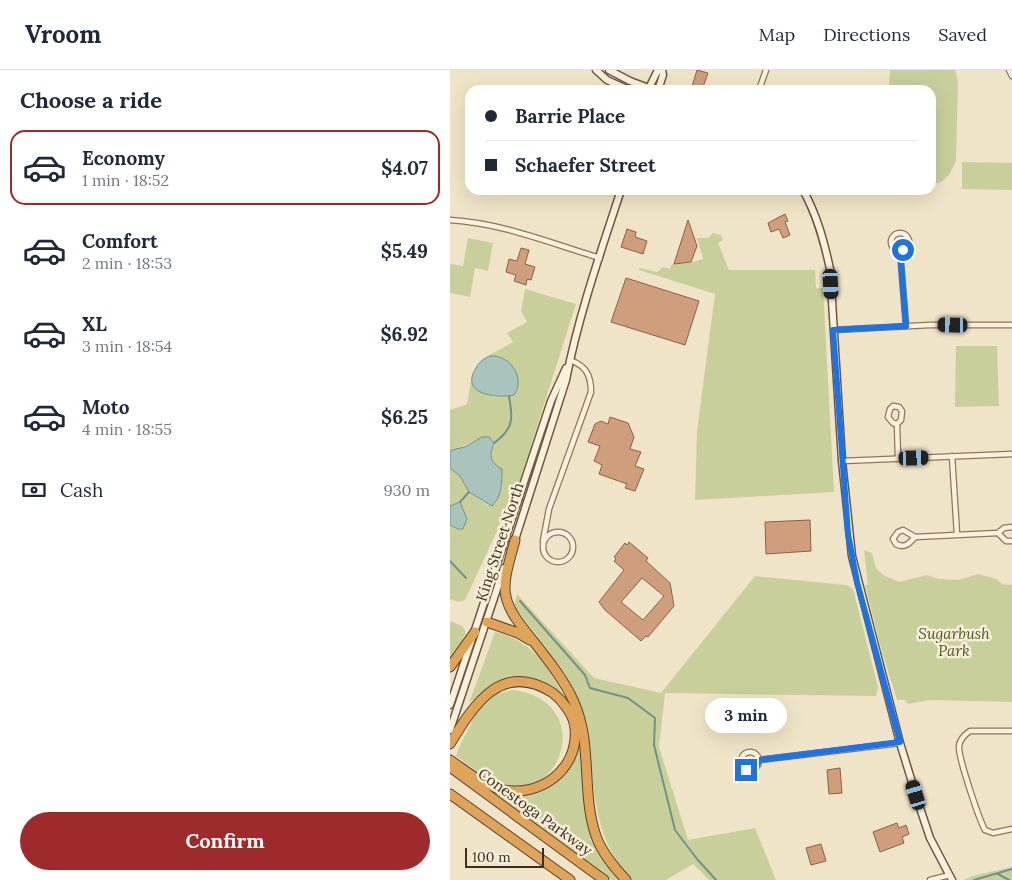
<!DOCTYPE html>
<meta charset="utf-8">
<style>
body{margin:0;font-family:Lora,serif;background:#f2f2f3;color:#1f2937;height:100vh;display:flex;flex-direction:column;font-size:19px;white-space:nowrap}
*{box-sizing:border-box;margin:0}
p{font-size:16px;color:#747a83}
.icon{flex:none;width:28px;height:28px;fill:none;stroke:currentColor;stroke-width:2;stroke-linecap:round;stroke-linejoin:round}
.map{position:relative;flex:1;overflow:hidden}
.sheet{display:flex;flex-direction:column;background:#fff;width:450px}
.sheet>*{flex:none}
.banner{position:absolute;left:15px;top:15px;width:471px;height:110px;border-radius:15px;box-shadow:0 5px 20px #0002;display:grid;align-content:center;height:110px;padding:0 20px;background:#fff}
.scale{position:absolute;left:15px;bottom:12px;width:79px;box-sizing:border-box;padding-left:5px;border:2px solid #3d2e20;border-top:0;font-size:14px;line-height:18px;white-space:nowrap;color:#3d2e20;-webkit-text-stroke:4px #f7eed8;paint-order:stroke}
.end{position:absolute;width:22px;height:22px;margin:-11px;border:6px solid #1a73e8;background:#fff;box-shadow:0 0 0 2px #fff}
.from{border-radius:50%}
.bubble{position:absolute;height:35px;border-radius:18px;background:#fff;box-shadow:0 5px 20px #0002;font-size:16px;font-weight:700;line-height:35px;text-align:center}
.car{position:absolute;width:15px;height:30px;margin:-15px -8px;border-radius:6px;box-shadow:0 0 4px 1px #0007;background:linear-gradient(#222 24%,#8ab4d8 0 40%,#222 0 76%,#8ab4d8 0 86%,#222 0)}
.banner b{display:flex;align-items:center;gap:18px;height:48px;font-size:19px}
.banner b+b{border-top:1px solid #e0e1e3}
.banner i{width:12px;height:12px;background:#1f2937}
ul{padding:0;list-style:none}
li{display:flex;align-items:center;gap:15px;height:75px;margin:0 10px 8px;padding:0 10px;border:2px solid transparent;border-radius:15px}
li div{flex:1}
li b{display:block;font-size:19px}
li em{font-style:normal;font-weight:700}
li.current{border-color:#9e2a2b}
li>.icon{width:45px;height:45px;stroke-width:1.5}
h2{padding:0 20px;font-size:22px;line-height:60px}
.pay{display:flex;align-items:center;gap:12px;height:55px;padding:0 20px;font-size:19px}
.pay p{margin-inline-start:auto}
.cta{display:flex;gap:10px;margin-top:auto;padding:10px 20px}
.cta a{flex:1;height:58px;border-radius:30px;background:#9e2a2b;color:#fff;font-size:20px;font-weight:700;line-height:58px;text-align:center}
header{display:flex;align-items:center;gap:30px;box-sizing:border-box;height:70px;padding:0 25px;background:#fff;border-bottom:1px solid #e0e1e3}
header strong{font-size:24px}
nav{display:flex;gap:28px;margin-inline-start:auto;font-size:18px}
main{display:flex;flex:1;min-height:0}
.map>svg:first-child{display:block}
</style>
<header>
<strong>Vroom</strong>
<nav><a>Map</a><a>Directions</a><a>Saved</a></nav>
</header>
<main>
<section class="sheet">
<h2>Choose a ride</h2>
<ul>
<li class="current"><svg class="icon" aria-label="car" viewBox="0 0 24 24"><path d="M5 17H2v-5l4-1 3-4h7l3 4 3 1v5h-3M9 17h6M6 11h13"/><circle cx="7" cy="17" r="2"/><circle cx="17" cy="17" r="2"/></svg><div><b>Economy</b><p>1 min · 18:52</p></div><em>$4.07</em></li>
<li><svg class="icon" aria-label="car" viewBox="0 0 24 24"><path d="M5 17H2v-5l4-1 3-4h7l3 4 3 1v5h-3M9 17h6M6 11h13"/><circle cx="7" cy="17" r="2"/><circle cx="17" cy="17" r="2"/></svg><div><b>Comfort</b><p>2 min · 18:53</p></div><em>$5.49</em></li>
<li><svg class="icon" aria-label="car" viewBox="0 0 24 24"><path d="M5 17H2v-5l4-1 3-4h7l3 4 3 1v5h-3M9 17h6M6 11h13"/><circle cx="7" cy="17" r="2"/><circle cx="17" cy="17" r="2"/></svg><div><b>XL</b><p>3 min · 18:54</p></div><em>$6.92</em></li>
<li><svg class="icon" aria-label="car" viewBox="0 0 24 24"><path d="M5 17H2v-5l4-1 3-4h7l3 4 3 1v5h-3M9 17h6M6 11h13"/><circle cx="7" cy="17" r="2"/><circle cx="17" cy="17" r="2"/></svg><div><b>Moto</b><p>4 min · 18:55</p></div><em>$6.25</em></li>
</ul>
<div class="pay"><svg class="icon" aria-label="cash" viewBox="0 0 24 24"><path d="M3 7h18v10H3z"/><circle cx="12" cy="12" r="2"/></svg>Cash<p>930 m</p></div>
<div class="cta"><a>Confirm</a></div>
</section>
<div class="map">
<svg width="562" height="810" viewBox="0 0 562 810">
<rect width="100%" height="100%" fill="#f0e4c8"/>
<!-- green -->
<g fill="#c9cf9b">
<path d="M440,0H505L508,12L506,91L499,105L491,112L481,115V20H439Z"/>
<path d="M512,92L562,93V120L512,119Z"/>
<path d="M263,163L271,165L273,170L268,173L279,200H365L366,218H373L384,422L245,430L247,361L265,224L189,200V198L207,202L213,197L220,199L222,194L239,193L253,189L247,168H258Z"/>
<path d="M18,168L43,173L38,201L25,198L20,227L0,223V194L13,196Z"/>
<path d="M75,219L126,234L68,416L15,530L8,532L0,529V398L10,406L19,422L38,435L46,433L52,414L49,397L45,396L41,388L44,373L32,367L0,383V340L17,334L21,312C33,327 45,330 64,325L68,319L41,286L34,288L63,272L57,263L77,252L71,241Z"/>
<path d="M506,276H547L549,336L505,337Z"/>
<path d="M414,480L422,483L426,498L433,505L449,512L477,505L488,509L509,510L528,504L546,509L552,514L562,515V632L479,630L458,634L455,630H447L432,582L415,515H418Z"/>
<path d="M305,506L396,515L403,519L428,617L426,626L215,623L209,677L238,770L305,758L326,810H259L243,794L216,810H182C148,774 145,734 140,687C138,669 137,651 130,634C116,598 87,567 64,536L67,524L144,608L211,623Z"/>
<path d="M0,551L12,556L16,562L8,579L0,590Z"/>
<path d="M45,562C87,572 101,603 120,637L72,608L40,616L19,633Z"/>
<path d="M63,620C144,631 114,728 58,717C39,713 21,696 6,686C10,674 15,665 21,654C23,651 22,647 24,643C31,628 48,623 63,620Z"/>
<path d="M129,660L136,739L173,810H162L42,723L44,720L70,726L88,721L102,714L116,700Z"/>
<path d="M562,797V810H514L522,806Z"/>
</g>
<!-- water -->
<g fill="#a9c4bc" stroke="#6f938a">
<path d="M41,286C60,285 76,308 64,325C46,329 9,324 26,298C29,292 34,288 41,286Z"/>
<path d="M32,367H39L44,373C39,387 40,392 52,399C52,411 52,427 42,436L19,422L10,406L0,398V383L2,380L15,377Z"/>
<path d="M10,432L17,449L13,459H8L0,455V436Z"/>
</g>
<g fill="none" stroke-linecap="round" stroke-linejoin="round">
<!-- stream -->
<g stroke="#6f938a" stroke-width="2">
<path d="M44,373C64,359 63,348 59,326"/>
<path d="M10,432L19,422"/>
<path d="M0,491L16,508"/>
<path d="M70,531L135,605L140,618L178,628L205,648L204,675L225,760L247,789L266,810"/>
<path d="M548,804L559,810"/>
<path d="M524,810L562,799"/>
</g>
</g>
<!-- building -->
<g fill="#cf9f7d" stroke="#8d5f41" fill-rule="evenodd">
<path d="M247,0L258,3L252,20H241Z"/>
<path d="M335,144L338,151L335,152L340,165L333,168L329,159L321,162L318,153Z"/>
<path d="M238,150L247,176L241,192L224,194Z"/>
<path d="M177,159L186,162L185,167L197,171L193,184L171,177Z"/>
<path d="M71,178L79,180L75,194L85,197L81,210L77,209L76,215L64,211L66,205L56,202L59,189L67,191Z"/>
<path d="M176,208L249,231L235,275L161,252Z"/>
<path d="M160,347L178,353L184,367L180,379L191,382L185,396L194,399L185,421L175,418L177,414L149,404L152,395L144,391L150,376L138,372L145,354L151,351L158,354Z"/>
<path d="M360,450L361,481L316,484L315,452Z"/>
<path d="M179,472L198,488L196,491L220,513L224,536L198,567L196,566L191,571L155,540L149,532L174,500L164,491L166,489L164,487L175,473L177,475ZM192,508L214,526L193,550L171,532Z"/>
<path d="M390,698L392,723L379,724L377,700Z"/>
<path d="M447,753L449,758L456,755L459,764L452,767L454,773L430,782L423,762Z"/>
<path d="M371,774L376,791L361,795L356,778Z"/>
</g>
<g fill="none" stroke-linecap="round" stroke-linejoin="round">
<defs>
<g id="street">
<path d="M559,0L562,6"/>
<path d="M309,20L316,0"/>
<path d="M0,150C52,153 100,173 150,188"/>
<circle cx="450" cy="172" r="9"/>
<path d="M450,181L456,256"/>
<path d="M383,260L480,255H562"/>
<path d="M447,354L443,353L438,347L440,339L443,336L449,337L452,341L451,350L447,354L448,388"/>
<path d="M502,386L507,464"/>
<path d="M392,391L562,384"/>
<circle cx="108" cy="477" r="15"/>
<path d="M548,463L556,471H562"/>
<path d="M465,467C460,473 454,479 446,474L443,469L448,462L453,460L465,467L548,463L554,458L562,457"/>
<path d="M93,471L99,439L141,322C141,305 136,296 120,290"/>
<path d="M562,661H520C514,665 510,669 509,676C508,687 529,749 535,760L543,763L562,759"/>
<circle cx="300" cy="691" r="9"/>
<path d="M309,690L450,673"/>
<path d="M480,810L500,805"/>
</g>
<g id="secondary">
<path d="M146,0L157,10L179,20"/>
<path d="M159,0L180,11L204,20"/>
<path d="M198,20L208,0"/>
<path d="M208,20L213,5L212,0"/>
<path d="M353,120C367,145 374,171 380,199L392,391L402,486L450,673L469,735L480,768L502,810"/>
<path d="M64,473L116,310C128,247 151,181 171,120"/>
<path d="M0,635L101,331L116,298"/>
<path d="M0,660L54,498"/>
</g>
<g id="highway">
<path d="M65,470C61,487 52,510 56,527C60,544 73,558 84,572C99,591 114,610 124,632C143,675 131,723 146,766C152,783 164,797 176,810"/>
<path d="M37,552L68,563L80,570"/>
<path d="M0,597L25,562"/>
<path d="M0,674C24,634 52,590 103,623C113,631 124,645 125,658C129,700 89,729 50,719C31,714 15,700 0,690"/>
<path d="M0,697L154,810"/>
<path d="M0,724L120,810"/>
</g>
</defs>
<!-- street casing -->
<use href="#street" stroke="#8d765c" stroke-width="7"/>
<!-- secondary casing -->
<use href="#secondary" stroke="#6f573f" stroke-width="9"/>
<!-- highway casing -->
<use href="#highway" stroke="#5b4430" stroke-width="11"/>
<!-- street -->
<use href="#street" stroke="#faf1dc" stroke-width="4.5"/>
<!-- secondary -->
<use href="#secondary" stroke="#faf1dc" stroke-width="6"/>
<!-- highway -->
<use href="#highway" stroke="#e0a458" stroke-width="9"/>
</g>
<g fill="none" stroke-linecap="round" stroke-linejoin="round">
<!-- route -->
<path stroke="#1a73e8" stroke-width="6" d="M296,700H301L306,698L309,690L450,672L407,512L398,464L383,260L456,256L450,181L453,180"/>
</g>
<g text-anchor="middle" stroke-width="5" stroke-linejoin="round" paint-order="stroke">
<!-- street labels -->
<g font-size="15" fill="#3d2e20" stroke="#f7eed8">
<text transform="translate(50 472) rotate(-72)" y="5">King Street North</text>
<text transform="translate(85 742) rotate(36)" y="5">Conestoga Parkway</text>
</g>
<!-- park labels -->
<g font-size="15" font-style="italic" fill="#4d5a26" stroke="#f7eed8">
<text x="504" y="569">Sugarbush<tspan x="504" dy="17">Park</tspan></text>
</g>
</g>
</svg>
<div class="scale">100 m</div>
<i class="end from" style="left:453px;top:180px"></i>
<i class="end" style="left:296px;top:700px"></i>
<div class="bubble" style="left:255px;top:628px;width:82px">3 min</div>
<i class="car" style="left:381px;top:214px;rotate:177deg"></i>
<i class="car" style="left:503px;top:255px;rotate:271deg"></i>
<i class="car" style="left:464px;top:388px;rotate:88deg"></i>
<i class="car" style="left:466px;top:725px;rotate:343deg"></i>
<div class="banner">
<b><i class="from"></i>Barrie Place</b>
<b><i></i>Schaefer Street</b>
</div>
</div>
</main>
